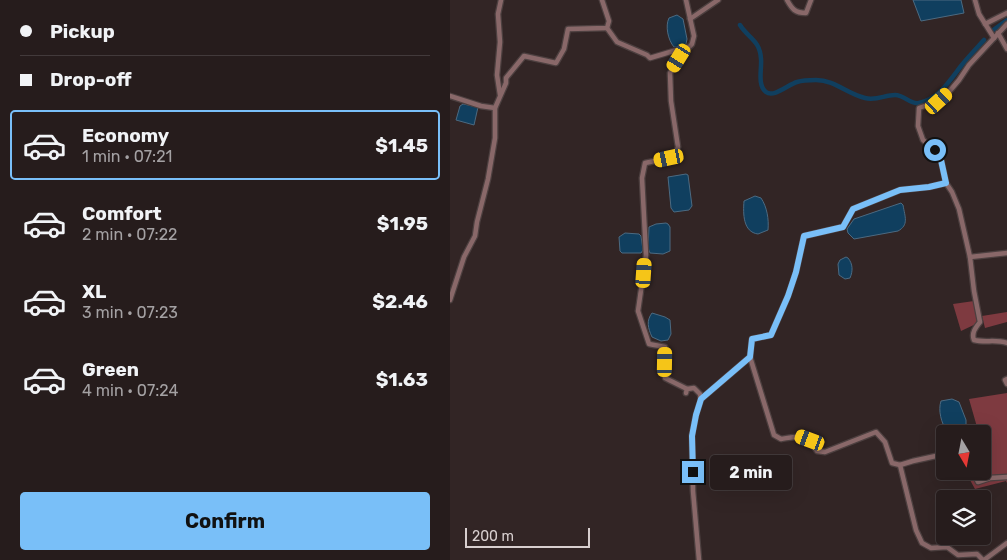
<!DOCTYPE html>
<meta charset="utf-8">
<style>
body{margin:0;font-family:Rubik,sans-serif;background:#2e2525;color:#f1f3f6;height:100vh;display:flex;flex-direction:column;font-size:19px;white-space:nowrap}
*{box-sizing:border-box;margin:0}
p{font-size:16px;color:#a4a1a3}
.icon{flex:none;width:28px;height:28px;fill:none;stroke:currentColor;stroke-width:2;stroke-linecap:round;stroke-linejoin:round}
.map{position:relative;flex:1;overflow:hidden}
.side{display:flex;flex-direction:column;background:#261c1c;width:450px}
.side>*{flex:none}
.guide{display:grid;align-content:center;height:110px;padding:0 20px;background:#261c1c}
.needle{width:32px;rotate:170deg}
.controls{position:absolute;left:486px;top:425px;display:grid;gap:10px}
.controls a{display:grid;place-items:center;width:55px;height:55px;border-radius:5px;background:#261c1c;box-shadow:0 5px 20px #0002,0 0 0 1px #423a3b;font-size:25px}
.scale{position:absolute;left:15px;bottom:12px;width:125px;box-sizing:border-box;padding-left:5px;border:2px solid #d8cfcf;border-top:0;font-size:14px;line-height:18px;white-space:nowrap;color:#d8cfcf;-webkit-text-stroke:4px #322525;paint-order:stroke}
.end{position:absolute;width:22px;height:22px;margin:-11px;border:6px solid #79bff8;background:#111;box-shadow:0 0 0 2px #111}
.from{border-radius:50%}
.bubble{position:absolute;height:35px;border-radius:5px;background:#261c1c;box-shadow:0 5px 20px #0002,0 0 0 1px #423a3b;font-size:16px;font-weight:700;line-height:35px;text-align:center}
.car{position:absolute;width:15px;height:30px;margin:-15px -8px;border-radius:6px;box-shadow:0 0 4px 1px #0007;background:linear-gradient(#f5c518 24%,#345 0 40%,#f5c518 0 76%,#345 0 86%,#f5c518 0)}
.guide b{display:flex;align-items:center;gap:18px;height:48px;font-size:19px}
.guide b+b{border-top:1px solid #423a3b}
.guide i{width:12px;height:12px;background:#f1f3f6}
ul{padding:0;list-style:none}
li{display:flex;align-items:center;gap:15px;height:70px;margin:0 10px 8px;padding:0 10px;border:2px solid transparent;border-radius:5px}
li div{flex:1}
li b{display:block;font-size:19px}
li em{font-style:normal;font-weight:700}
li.active{border-color:#79bff8}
li>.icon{width:45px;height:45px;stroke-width:1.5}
.primary-button{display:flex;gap:10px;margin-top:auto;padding:10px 20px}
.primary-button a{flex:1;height:58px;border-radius:5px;background:#79bff8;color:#111;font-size:20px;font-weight:700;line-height:58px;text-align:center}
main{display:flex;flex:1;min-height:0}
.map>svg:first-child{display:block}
</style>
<main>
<section class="side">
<div class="guide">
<b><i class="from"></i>Pickup</b>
<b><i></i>Drop-off</b>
</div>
<ul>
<li class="active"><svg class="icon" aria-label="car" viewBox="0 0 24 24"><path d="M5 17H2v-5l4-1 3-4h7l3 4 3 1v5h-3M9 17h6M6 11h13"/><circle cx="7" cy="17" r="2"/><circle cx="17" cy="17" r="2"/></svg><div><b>Economy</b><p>1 min · 07:21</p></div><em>$1.45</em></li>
<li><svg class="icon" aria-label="car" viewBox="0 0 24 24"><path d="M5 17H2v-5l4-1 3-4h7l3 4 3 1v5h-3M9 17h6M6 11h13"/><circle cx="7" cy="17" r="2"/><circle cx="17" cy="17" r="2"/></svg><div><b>Comfort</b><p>2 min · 07:22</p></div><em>$1.95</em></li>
<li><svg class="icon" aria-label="car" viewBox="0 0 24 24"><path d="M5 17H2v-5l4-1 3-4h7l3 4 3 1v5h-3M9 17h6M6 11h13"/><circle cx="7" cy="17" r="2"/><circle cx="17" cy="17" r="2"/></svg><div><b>XL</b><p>3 min · 07:23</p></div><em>$2.46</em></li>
<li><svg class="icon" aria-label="car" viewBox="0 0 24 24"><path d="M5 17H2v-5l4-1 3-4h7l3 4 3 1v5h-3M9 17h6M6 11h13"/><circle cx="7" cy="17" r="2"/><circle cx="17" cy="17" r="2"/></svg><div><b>Green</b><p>4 min · 07:24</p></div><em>$1.63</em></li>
</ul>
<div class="primary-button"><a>Confirm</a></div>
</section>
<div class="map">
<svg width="557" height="560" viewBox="0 0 557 560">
<rect width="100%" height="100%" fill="#322525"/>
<!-- forest -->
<g fill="#7e3a40">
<path d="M524,301L528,323L511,331L503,304Z"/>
<path d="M557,312V322L535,328L532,316Z"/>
<path d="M557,393V483L556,481L525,489L515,471H532V434H529L519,399Z"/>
</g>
<!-- water -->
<g fill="#103f5f" stroke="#4c6a81">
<path d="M463,0H511L514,13L471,21Z"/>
<path d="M227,15L233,19L237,39L236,44L231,47H224C218,40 215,26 219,18Z"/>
<path d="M13,104L28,107L24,125L6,120L10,106Z"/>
<path d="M236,174L238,175L242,206L239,210L224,212L221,208L218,177Z"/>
<path d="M305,196L311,198C317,207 319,219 318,230L308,234C293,232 293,214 294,201Z"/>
<path d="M451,203L453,205C455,217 459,225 448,231L404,239L398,233L397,229L404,219Z"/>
<path d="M216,223L218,224L220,227V251L213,254L200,253L198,248L199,227L206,224Z"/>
<path d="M175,233L189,234L191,236L193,250L191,253H172L170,251L169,237Z"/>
<path d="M396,257L398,258C403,264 403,271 400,278L395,279L389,275L388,264L390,260Z"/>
<path d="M202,313L215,317L220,320L221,334L218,340L211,341L202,337C198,328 196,321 202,313Z"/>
<path d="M502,399L509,402L516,420V426L505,431H497C491,423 488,410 491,401Z"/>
</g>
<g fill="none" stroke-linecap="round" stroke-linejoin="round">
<!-- canal -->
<g stroke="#103f5f" stroke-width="4.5">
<path d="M290,25C298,38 310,40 311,59C312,68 307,85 316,92C324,98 339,84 347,82C353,80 360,80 366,80C385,80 397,94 415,98C426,101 435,95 445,95C455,95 460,105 469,103C489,99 500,80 511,66C518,57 526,49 534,40"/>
<path d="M542,31L557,20"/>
</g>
<defs>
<g id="minor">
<path d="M236,0L244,36L242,44L229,58L220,73L221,101L228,147L225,155L219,158L195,163L192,178L196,255L188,311L199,344L215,347V378L237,389"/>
<path d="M337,0C342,9 345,13 356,13L361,0"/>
<path d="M525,0L529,14L544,38"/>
<path d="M240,19L268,0"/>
<path d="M535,24L557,13"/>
<path d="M557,24L519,65L509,80L498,93L489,101L469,108L468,126L473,140L485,150L488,157L491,160L496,183L502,192L509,209L520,257L524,291L530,322C526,327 521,333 524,340C535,343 546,339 557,343"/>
<path d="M157,28L167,42L197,55L200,58L237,47"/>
<path d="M548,33L557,49"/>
<path d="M50,95L47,75L50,42L48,14L51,0"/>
<path d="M0,96L31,106L45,108"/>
<path d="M520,257L557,253"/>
<path d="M0,300L14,257L25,236L27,222L38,179L45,138V108L56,83V78L74,56L106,63L114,49L118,29L157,28L159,21L152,0"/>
<path d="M300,357L324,435L331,439C350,436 355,433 367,451L375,452L426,432L435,442L442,463L450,465"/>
<path d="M557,379L555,380L557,384"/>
<path d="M236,393L237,389L244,388L250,394L251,399"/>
<path d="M495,454L463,461L450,465L466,530L472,543L481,548L497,547L508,555L527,554L533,560"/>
<path d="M523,471L528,482L540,478L557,477"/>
<path d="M249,560L243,491L242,435L246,415L251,399L300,357L302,339L321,335L338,296L346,272L354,236L393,227L403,209L450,190L479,187L496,183"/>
<path d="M534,560L557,543"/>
</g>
</defs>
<!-- minor casing -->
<use href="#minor" stroke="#4d4040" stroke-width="7"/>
<!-- minor -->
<use href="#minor" stroke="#896869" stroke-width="4.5"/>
</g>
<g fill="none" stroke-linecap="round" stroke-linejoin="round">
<!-- route -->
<path stroke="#79bff8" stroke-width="6" d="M243,472L242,436L246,415L251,399L300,357L302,339L321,335L338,296L346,272L354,236L393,227L403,209L450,190L479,187L496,183L491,160L488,158L485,150"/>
</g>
</svg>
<div class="controls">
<a><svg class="needle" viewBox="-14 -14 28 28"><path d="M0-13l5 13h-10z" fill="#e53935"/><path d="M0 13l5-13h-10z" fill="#a4a1a3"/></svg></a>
<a><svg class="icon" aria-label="layers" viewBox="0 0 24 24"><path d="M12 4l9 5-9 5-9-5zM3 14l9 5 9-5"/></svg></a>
</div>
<div class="scale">200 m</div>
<i class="end from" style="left:485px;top:150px"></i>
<i class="end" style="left:243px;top:472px"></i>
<div class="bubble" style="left:260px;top:455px;width:82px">2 min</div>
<i class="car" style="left:229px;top:58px;rotate:212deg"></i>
<i class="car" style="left:489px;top:101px;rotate:48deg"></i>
<i class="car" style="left:219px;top:158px;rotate:258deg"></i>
<i class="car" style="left:194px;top:273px;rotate:4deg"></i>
<i class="car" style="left:215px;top:362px;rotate:1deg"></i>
<i class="car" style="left:360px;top:440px;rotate:290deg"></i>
</div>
</main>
